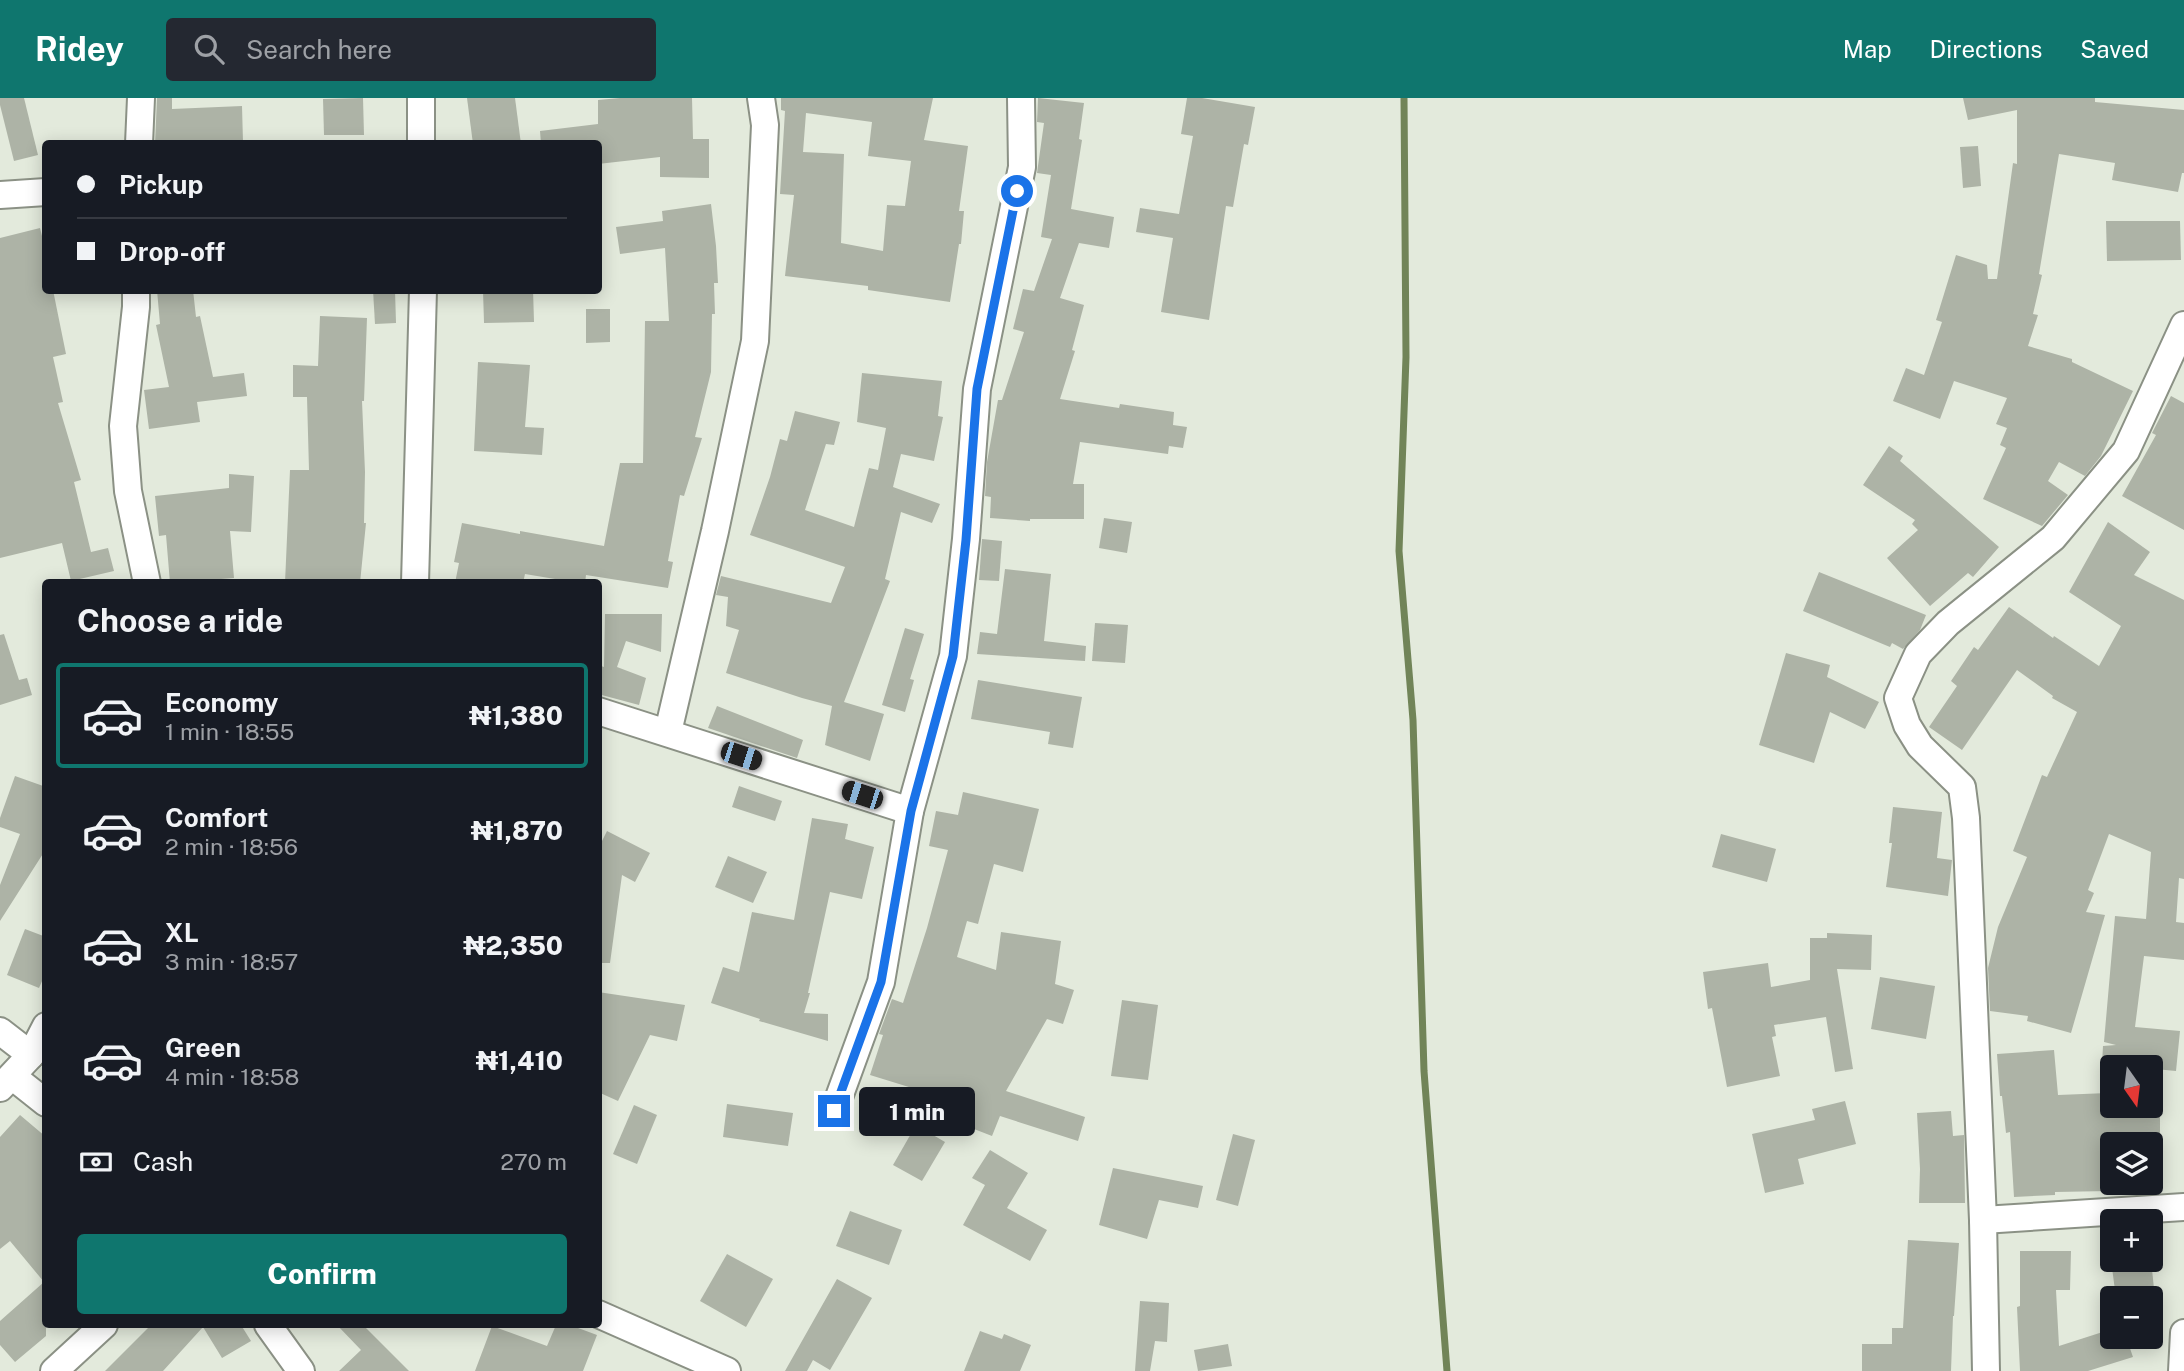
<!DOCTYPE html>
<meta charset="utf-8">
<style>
body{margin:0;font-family:"Public Sans",sans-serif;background:#242831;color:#f1f3f6;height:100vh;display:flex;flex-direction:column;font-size:26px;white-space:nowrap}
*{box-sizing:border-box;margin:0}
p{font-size:23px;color:#9ea1a6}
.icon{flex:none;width:38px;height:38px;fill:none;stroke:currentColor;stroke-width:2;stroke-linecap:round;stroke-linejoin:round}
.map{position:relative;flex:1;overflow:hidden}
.sheet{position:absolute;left:42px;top:481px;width:560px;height:749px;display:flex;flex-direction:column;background:#171b24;border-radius:7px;box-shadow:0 4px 18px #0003}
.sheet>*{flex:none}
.guide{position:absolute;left:42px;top:42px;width:560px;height:154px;border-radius:7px;box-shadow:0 4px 18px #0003;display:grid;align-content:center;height:154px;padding:0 35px;background:#171b24}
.needle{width:46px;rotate:166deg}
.buttons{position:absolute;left:2100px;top:957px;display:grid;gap:14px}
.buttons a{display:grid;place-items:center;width:63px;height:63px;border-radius:7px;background:#171b24;box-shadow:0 4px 18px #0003;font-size:35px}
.end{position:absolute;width:32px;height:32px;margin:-16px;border:9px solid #1a73e8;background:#fff;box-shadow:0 0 0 4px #fff}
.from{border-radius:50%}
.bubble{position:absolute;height:49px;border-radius:7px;background:#171b24;box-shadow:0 4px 18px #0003;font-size:23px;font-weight:800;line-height:49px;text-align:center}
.car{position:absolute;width:21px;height:42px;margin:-21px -10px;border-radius:9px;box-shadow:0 0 5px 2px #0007;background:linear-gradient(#222 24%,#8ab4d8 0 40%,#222 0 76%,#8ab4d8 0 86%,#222 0)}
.guide b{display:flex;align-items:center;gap:24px;height:66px;font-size:26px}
.guide b+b{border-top:2px solid #363941}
.guide i{width:18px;height:18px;background:#f1f3f6}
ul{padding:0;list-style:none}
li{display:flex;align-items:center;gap:21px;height:105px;margin:0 14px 10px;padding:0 21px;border:4px solid transparent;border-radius:7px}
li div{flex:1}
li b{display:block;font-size:26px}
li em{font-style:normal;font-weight:800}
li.on{border-color:#0f766e}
li>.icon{width:63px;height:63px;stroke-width:1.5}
h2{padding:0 35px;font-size:32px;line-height:84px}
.pay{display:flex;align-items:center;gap:18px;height:77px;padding:0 35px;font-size:26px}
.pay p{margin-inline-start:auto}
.button{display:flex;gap:14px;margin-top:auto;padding:14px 35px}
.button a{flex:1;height:80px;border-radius:7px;background:#0f766e;color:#fff;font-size:28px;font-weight:800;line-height:80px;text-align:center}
header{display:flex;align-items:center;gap:42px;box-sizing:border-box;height:98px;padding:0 35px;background:#0f766e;color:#fff}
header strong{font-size:33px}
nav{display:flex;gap:38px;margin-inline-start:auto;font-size:24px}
.search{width:490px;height:63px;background:#242831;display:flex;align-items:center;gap:18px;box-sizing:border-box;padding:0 24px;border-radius:7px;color:#9ea1a6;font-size:26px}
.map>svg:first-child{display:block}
</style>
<header>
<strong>Ridey</strong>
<div class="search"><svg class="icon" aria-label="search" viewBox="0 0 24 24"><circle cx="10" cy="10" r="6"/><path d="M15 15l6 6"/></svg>Search here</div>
<nav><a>Map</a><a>Directions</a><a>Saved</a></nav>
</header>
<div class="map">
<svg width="2184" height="1273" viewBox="0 0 2184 1273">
<rect width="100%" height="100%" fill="#e3eadc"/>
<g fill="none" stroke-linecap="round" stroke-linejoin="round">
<!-- stream -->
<path stroke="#718458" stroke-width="7" d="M1404,0L1406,259L1399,453L1413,622L1424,973L1447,1273"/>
</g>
<!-- building -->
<g fill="#adb3a6" fill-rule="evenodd">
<path d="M0,0H24L38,57L14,63L0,7Z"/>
<path d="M157,0H172V11L242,8L243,44L155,46Z"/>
<path d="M363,0L364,37H324L323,1Z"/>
<path d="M467,0H515L521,46H473Z"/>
<path d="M620,0H692L693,41H709V80L660,79V59L598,66V46H541L540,33L598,26V2Z"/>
<path d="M781,0H933L924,42L968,48L959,113H964L961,146H959L950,204L868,192V188L785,178L794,97L780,96L785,13L781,12ZM806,15L872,24L868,58L911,63L905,108L887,107L883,153L841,145L844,56L803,54Z"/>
<path d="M1038,0L1084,5L1079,41L1082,42L1071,111L1114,119L1109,150L1079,145L1060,200L1084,207L1072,252L1075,253L1060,301L1119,310L1120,306L1174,314L1173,327L1187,329L1183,350L1169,348L1168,356L1080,344L1073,386H1084V421H1030V423L990,420L991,399L985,398L987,364L998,302H1002L1024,234L1013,231L1023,191L1034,193L1052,141L1041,139L1051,77L1037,75L1044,25L1037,24Z"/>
<path d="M1187,0H1202L1255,9L1248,47L1244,46L1233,109L1226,108L1209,222L1161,214L1173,140L1136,134L1140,110L1179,116L1193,38L1181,36Z"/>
<path d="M1963,0H2095V4L2184,12V75H2182L2178,94L2112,82L2115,65L2059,56L2039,176L2042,177L2033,216L2038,217L2028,248L2072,261V264L2133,293L2101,358L2085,378L2059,364L2048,383L2068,397L2042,428L1983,401L2006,350L2000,347L2007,330L1996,326L2007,300L1954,283L1940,321L1893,303L1906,270L1924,277L1942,224L1936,222L1956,157L1987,167L1988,181H1997L2013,65L2017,66V12L1968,22Z"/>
<path d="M1978,48L1981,88L1963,90L1960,49Z"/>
<path d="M711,106L716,148L718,185H714L715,216H712L711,274L695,339L702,340L684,398L680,397L668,463L673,464L668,490L586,477L585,485H561V482L525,476L523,485H455L459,465L454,464L462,425L520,436V433L604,448L620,365H643L645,223H669L665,150L620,156L616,129L663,123L662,113Z"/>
<path d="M2106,123H2180L2181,162L2107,163Z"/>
<path d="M40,130L46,154V192H53L66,256L53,259L63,304L58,305L81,382L74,384L91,454L108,450L114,473L71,483L62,445L0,460V140Z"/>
<path d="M157,192H193L196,219L200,218L213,279L244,275L247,298L197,304L200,324L149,331L144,292L169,289L156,227L160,226Z"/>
<path d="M373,192H395L396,225L375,226Z"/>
<path d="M483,192H533L534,224L484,225Z"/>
<path d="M586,211H610V244L586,245Z"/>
<path d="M320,218L367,220L364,303H362L365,374L364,425H366L360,485H285L290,372H309L307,299H293V267L318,268Z"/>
<path d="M478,264L530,267L525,329L544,330L542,357L474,353Z"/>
<path d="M862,275L942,283L938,318L943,319L934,363L901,356L893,389L940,406L932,425L901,414L885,481L890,483L844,604L884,616L870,663L825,647L832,608L802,600L726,575L739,532L726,528L728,499L716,497L721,478L831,505L845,469L750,437L770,379L780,341L787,343L795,313L840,324L834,347L826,346L805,412L854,429L869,370L878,372L886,330L857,324Z"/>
<path d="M2171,298L2184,305V432L2122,398L2156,337L2152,335Z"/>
<path d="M1889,348L1903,358L1900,363L1999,449L1973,479L1968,475L1930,508L1887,460L1918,432L1912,426L1915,422L1863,387Z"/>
<path d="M229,376L254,378L251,434L230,433L234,480L170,485L166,437L159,438L155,398L229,390Z"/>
<path d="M1104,420L1132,424L1127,455L1099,450Z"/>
<path d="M2108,424L2150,454L2134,477L2184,502V781L2179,780L2176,824L2184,825V862L2144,858L2135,929L2180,933L2176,973L2102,966L2103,948L2116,947L2104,944L2115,818L2146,821L2151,754L2109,736L2088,792L2094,795L2086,814L2105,817L2071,935L2027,923L2028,918L1990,913L1988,870L1998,829L2027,759L2013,753L2042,677L2047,679L2077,614L2052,600L2053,598L2017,572L1962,652L1929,629L1957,588L1951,583L1974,549L1978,552L2009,509L2053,540L2054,538L2099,568L2121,528L2069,494Z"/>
<path d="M982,441L1002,443L999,483L979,482Z"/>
<path d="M1005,471L1051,476L1044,543L1086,548L1085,563L977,556L980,534L997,536Z"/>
<path d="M1819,474L1926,517L1920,532L1903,551L1892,545L1890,549L1803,513Z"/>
<path d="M605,516H662L661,554L626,543L617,569L646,580L639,607L598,596V567L604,569Z"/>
<path d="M1095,525L1128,527L1125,565L1092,563Z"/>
<path d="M905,530L924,536L910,581L914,582L905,614L882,607Z"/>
<path d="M4,536L19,582L27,580L32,597L0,607V537Z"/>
<path d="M1786,555L1830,567L1827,579L1879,604L1865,631L1830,614L1814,665L1759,647Z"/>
<path d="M978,582L1082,599L1073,650L1048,646L1050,634L971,621Z"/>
<path d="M717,608L803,642L797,660L708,630Z"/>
<path d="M15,678L46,689V751L0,823V787L20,736L0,729V720Z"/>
<path d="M739,688L782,703L775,723L732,709Z"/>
<path d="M963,694L1039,711L1023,774L994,766L978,826L967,823L957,859L996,872L1001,834L1061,843L1055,886L1074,892L1063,926L1047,921L1006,993L1085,1019L1078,1043L1000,1018L992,1038L956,1024L964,1006L870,977L883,937L879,936L892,901L903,905L927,830L948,752L929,748L936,713L958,717Z"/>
<path d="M1893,709L1942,714L1937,760L1952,762L1948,798L1886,789L1892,745H1889Z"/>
<path d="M812,720L848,726L845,741L874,749L862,801L830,794L808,895H810L804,915L828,916V943L759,923L760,921L711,905L723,869L739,874L752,814L794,822Z"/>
<path d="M607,733L650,755L635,784L622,777L610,865H598V751Z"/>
<path d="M1721,736L1776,751L1767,784L1712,769Z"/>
<path d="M728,758L767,774L753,805L715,789Z"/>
<path d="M25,831L46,839V874L39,890L7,877Z"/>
<path d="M1827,835L1872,837L1871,872L1837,871L1853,971L1835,974L1826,919L1774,927L1776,938L1772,939L1780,978L1727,989L1712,910L1708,911L1703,874L1768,865L1771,889L1810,882V840H1827Z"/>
<path d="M1880,879L1935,888L1926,941L1871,931Z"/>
<path d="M598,894L685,907L677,943L650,937L618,1003L598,994Z"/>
<path d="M1122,902L1158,907L1148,982L1111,978Z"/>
<path d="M2054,952L2058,997L2108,995L2109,1013L2160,1012V1046H2108L2109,1093L2055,1094V1097L2014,1099L2010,1034L2006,1035L2002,998H2000L1997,956Z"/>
<path d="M1845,1003L1856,1046L1798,1061L1804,1086L1765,1095L1752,1036L1815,1022L1812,1011Z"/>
<path d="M727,1006L793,1015L788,1048L723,1039Z"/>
<path d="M634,1007L657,1017L637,1066L613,1056Z"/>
<path d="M1951,1013L1953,1038L1964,1037L1965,1105H1919L1920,1071L1917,1015Z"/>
<path d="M20,1017L46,1039V1238L15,1264L0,1247V1223L44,1184L10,1143L0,1151V1039Z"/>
<path d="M916,1027L945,1044L922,1083L893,1067Z"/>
<path d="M1233,1036L1255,1042L1238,1108L1216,1102Z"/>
<path d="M990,1052L1028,1075L1007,1110L1047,1132L1030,1163L963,1127L985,1087L972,1080Z"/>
<path d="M1113,1070L1203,1088L1198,1110L1159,1102L1147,1141L1099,1127Z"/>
<path d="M850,1113L902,1132L889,1167L836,1148Z"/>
<path d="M1908,1142L1959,1145L1954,1218H1953L1951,1273H1862V1246H1892V1230H1903Z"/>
<path d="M2020,1153H2071L2070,1192H2056L2059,1248L2112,1231V1239H2126L2133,1259L2088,1273H2020L2017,1209L2020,1208Z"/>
<path d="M727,1156L773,1181L746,1229L700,1203Z"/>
<path d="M2111,1162H2151L2155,1200H2116Z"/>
<path d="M837,1181L872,1200L830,1272L813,1262L807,1273H785Z"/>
<path d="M1140,1203L1169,1205L1167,1244L1155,1243L1150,1273H1135Z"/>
<path d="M151,1227H241L251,1243L222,1260L203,1229L163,1273H105Z"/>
<path d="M337,1227H363L409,1273H339L361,1252Z"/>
<path d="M556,1227H570L597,1237L583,1273H475L492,1228L547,1248Z"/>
<path d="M980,1233L1002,1241L1004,1236L1031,1247L1020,1273H964Z"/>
<path d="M1228,1246L1232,1268L1198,1273L1194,1252Z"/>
</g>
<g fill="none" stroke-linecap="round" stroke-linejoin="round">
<defs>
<g id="minor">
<path d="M421,0V46"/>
<path d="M139,46L141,0"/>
<path d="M0,97L46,94"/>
<path d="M136,192V209L123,328L128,393L147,485"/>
<path d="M415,485L423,192"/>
<path d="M598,613L910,713"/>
<path d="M668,634L715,433L755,243L765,27L761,0"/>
<path d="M0,933L31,957"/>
<path d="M12,978L46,1005"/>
<path d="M0,990L31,957L46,928"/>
<path d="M834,1013L881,884L910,713L953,558L966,441L977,291L1022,69L1021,0"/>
<path d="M1983,1122L2184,1109"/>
<path d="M598,1216L727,1273"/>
<path d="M268,1227L301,1273"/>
<path d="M54,1273L104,1227"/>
<path d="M1986,1273L1983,1122L1966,720L1962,689L1920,648L1907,627L1898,600L1918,556L1948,525L2053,440L2126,353L2184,227"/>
<path d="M2182,1273L2184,1235"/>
</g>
</defs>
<!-- minor casing -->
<use href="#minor" stroke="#8b9185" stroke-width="30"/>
<!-- minor -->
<use href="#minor" stroke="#fff" stroke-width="26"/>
</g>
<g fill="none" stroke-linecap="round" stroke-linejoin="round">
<!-- route -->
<path stroke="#1a73e8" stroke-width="9" d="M834,1013L881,884L911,713L953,558L966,442L977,291L1017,93"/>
</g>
</svg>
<div class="buttons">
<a><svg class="needle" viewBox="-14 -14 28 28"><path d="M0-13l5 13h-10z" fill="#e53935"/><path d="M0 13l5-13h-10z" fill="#9ea1a6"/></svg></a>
<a><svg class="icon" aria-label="layers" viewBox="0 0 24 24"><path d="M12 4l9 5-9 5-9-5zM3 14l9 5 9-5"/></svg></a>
<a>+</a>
<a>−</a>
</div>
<i class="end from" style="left:1017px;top:93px"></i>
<i class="end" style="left:834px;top:1013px"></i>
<div class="bubble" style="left:859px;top:989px;width:116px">1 min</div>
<i class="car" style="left:741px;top:658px;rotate:108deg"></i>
<i class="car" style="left:862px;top:697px;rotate:288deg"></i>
<div class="guide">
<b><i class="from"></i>Pickup</b>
<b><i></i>Drop-off</b>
</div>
<section class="sheet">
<h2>Choose a ride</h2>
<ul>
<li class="on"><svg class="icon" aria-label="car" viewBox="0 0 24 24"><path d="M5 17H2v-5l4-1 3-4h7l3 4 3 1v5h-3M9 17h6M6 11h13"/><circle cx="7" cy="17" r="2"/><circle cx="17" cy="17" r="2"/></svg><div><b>Economy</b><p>1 min · 18:55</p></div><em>₦1,380</em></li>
<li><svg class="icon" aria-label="car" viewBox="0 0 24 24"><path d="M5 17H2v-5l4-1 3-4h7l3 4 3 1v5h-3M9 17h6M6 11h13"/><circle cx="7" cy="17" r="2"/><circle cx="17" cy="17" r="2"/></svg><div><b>Comfort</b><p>2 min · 18:56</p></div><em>₦1,870</em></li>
<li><svg class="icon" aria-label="car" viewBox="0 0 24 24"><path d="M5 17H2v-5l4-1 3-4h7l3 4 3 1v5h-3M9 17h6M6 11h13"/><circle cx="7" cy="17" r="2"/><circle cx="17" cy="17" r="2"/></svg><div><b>XL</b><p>3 min · 18:57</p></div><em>₦2,350</em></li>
<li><svg class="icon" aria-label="car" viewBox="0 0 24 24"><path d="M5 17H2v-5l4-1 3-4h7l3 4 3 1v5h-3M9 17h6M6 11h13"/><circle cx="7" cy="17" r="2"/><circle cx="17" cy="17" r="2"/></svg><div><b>Green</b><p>4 min · 18:58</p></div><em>₦1,410</em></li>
</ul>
<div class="pay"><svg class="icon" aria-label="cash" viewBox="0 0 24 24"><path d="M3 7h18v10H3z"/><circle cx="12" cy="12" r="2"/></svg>Cash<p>270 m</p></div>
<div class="button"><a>Confirm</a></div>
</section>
</div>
